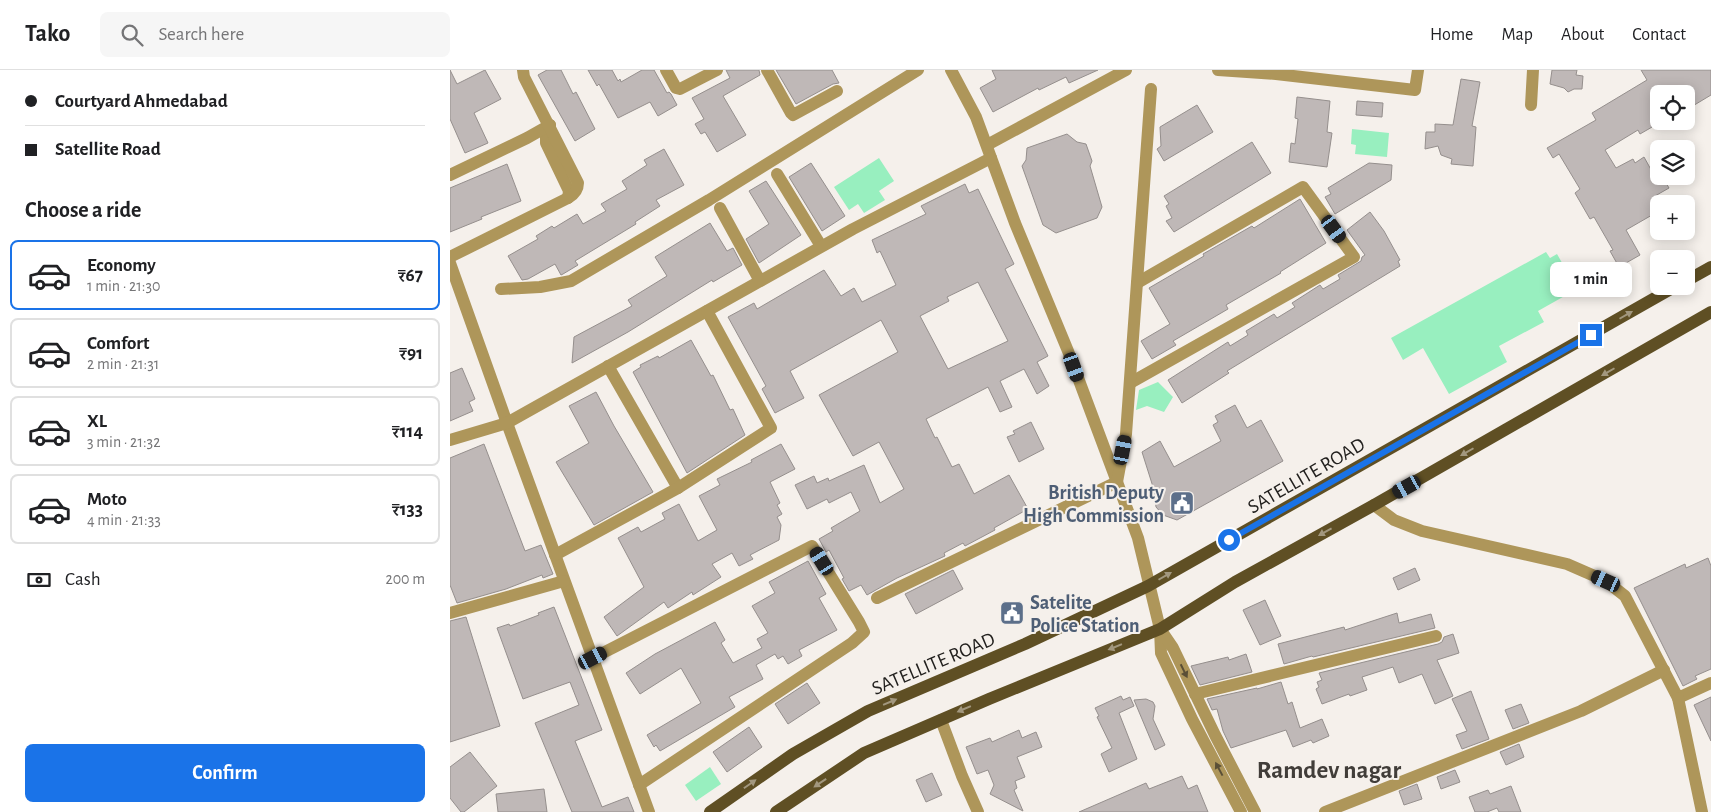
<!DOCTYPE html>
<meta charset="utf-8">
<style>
body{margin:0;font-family:"Alegreya Sans",sans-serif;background:#f6f6f6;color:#202124;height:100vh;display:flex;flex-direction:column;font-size:19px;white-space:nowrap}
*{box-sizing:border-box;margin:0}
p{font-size:16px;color:#757577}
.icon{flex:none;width:28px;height:28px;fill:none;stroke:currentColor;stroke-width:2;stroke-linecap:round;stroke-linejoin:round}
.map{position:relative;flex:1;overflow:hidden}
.details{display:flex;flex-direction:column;background:#fff;width:450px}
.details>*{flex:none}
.guide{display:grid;align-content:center;height:110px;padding:0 25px;background:#fff}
.controls{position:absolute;left:1200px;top:15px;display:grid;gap:10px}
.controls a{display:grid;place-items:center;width:45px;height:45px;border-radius:8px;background:#fff;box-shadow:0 2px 12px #0003;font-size:25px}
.end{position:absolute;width:22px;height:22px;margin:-11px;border:6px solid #1a73e8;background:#fff;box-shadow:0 0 0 2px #fff}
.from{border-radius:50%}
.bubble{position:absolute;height:35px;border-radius:8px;background:#fff;box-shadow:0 2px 12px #0003;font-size:16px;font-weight:600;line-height:35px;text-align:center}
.car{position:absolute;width:15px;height:30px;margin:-15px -8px;border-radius:6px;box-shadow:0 0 4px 1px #0007;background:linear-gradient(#222 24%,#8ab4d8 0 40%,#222 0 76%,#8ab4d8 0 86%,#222 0)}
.guide b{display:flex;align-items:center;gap:18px;height:48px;font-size:19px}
.guide b+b{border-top:1px solid #e0e0e0}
.guide i{width:12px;height:12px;background:#202124}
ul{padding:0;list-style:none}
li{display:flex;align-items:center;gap:15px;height:70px;margin:0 10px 8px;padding:0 15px;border:2px solid #e0e0e0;border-radius:8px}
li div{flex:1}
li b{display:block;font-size:19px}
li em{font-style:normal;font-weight:600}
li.selected{border-color:#1a73e8}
li>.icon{width:45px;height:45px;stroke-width:1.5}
h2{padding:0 25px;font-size:22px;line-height:60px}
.pay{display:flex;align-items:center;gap:12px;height:55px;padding:0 25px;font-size:19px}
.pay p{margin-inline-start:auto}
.button{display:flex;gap:10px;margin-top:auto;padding:10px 25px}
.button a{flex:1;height:58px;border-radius:8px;background:#1a73e8;color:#fff;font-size:20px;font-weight:600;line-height:58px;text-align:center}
header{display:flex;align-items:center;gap:30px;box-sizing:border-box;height:70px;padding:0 25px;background:#fff;border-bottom:1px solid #e0e0e0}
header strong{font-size:24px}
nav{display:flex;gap:28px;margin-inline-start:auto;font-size:18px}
.search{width:350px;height:45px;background:#f6f6f6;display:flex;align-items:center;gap:12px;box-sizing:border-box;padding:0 18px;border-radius:8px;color:#757577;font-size:19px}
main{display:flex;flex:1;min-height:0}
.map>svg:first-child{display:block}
</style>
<header>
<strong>Tako</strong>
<div class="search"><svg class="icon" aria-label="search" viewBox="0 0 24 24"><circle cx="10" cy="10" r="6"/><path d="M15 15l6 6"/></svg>Search here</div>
<nav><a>Home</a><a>Map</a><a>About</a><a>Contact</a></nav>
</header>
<main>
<section class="details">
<div class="guide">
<b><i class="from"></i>Courtyard Ahmedabad</b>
<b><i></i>Satellite Road</b>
</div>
<h2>Choose a ride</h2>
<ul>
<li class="selected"><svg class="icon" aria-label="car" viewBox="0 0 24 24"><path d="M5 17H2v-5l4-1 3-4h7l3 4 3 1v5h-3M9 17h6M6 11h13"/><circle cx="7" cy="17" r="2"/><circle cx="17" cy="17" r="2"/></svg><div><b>Economy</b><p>1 min · 21:30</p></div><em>₹67</em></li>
<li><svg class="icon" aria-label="car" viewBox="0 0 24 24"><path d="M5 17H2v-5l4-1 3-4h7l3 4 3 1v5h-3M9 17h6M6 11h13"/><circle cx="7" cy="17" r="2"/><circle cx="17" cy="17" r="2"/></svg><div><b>Comfort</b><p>2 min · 21:31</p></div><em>₹91</em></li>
<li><svg class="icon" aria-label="car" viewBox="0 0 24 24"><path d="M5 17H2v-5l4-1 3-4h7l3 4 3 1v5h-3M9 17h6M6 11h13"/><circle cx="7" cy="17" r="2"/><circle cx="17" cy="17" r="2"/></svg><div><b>XL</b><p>3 min · 21:32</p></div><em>₹114</em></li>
<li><svg class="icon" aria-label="car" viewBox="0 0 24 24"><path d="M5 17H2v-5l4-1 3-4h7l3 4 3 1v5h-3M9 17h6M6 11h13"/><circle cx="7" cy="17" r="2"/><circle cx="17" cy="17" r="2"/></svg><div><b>Moto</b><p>4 min · 21:33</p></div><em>₹133</em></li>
</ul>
<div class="pay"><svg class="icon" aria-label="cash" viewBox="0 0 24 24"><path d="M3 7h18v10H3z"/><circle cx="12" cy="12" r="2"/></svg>Cash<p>200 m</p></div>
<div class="button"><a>Confirm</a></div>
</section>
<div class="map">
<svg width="1261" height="742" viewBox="0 0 1261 742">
<rect width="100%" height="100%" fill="#f5f0eb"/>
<!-- green -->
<g fill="#98efbf">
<path d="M902,59L939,63L937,87L905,84L906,75L901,74Z"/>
<path d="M429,88L444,111L429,121L435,130L414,143L408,134L399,140L384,117Z"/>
<path d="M1096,182L1100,188L1107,184L1127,219L1088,241L1094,252L1049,276L1057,292L999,324L973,278L953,290L941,268Z"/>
<path d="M708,312L723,327L714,342L697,336L686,340L689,320Z"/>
<path d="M260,697L271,714L246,731L235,715Z"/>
</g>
<!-- building -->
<g fill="#bfb8b7" stroke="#958f8d" fill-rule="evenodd">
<path d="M0,0L7,14L35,0L51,29L24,43L38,73L15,83L0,49Z"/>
<path d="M97,0H111L123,24L126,22L145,59L125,71L88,5Z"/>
<path d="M138,0H162L168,11L170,9L171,12L192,0H204L217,23L219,22L221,24L227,35L208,46L200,32L168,48L149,14L147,16Z"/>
<path d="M276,0H309L310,5L273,26L296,65L267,82L255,62L251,64L245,54L254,49L242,28L280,8Z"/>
<path d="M326,0H382L389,13L383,14L346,34Z"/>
<path d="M542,0H648L619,13L616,7L589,20L588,18L543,42L530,18L546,9Z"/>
<path d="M1102,0H1127L1126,5L1133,6L1132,19H1124L1118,22L1114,18L1100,14Z"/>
<path d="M1191,0H1261V25L1236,40V24H1209V53L1190,64L1188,60L1155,80L1166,98L1183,89L1185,93L1194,87L1204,105L1209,103V106H1212L1219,118L1205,126L1209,132V141L1176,160L1190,185L1169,197L1160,181L1163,180L1144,147L1140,149L1125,123L1130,119L1109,84L1103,88L1097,78L1146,50L1142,43L1197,10Z"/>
<path d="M1011,9L1030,12L1022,56L1026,57L1023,96L1001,94L1002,89L991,85L988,76L975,79L976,62H985V54L1003,55Z"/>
<path d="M847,27L880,31L877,62L882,63L877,97L839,92L841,73L845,74L848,49L845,48Z"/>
<path d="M907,31L933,33L932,47L906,45Z"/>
<path d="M747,35L763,62L714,91L707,79L711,76L710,57Z"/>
<path d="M617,64L627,72L636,74L642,91L640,96L652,137L647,148L606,163L593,155L572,96L576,90L577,78Z"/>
<path d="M802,72L821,103L724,162L716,151L722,148L716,136L719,134L714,126Z"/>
<path d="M214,79L234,115L206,130L210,136L185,152L186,154L125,191L128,195L113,204L111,205L105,194L78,209L72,210L58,186L88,169L86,166L102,156L104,158L127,144L133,154L156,141L151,134L177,119L172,111L197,95L194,90Z"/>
<path d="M361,93L395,146L372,161L339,107Z"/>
<path d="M919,93L942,95L941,110L885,144L875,127L881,124L878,118Z"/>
<path d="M57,94L71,131L31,147L32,149L0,162V118Z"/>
<path d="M316,111L351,165L309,193L296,169L319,154L299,121Z"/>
<path d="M515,114L519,123L528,119L564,194L555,199L598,286L587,292L599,316L587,324L574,299L550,311L562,337L550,342L538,317L476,349L485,368L487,367L502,397L509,394L524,424L559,405L578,439L544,458L545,460L515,476L513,473L494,483L495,486L447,508L417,525L411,515L399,521L392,509L394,508L379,480L376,482L369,469L383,461L381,458L410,441L401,422L379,433L377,429L357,439L345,415L364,406L367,413L378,408L379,411L414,395L430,433L454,419L429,372L403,386L369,325L448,282L431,250L340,301L354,328L325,343L312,319L316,316L278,247L304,233L307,239L374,200L391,226L404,218L412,232L446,215L430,181L427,183L422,170L476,144L471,136ZM528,212L558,271L498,299L470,246L499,231L497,227Z"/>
<path d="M850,129L876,173L830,202L831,203L776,235L778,239L723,271L726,275L702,289L691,271L720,254L699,218L754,186L753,184L802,156L804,158Z"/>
<path d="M920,142L934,161L950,190L948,191L950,196L777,301L779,303L732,333L718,310L778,272L780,276L798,265L796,261L824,244L827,248L845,237L842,233L870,215L873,219L890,209L888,205L911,191L912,187L915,185L897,160Z"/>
<path d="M260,153L277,181L283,178L292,195L263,212L262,210L178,262L122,293L124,267L182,236L178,230L217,206L205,187Z"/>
<path d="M241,270L261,306L263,305L280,340L283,339L295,365L237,403L183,302L191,297L190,295L208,286L209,288Z"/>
<path d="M12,298L25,329L19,332L23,341L0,351V303Z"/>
<path d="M146,322L164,356L203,422L144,455L106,392L139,373L119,336Z"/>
<path d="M785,335L797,358L811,350L833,391L727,450L713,445L706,437L704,420L692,382L710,371L724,397L771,371L763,355L768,352L765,346Z"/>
<path d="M581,352L594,379L569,392L557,367L565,364L563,361Z"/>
<path d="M34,374L75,481L91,475L103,504L93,508L92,505L56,519L7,533L0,515V388Z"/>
<path d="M331,374L345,399L320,412L330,433L327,435L332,444L327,447L331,455L329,470L300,485L303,489L289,496L282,483L262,494L271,507L243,525L242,522L218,538L214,532L167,566L154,547L194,517L168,468L188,457L191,462L215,449L212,443L229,434L248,471L267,460L249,426L270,415L267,409L302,392L301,390Z"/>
<path d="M1258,488L1261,496V599L1245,606L1247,609L1233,616L1184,518L1235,494L1236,498Z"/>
<path d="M358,491L376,524L369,528L387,560L349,580L352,586L338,594L333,586L328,589L325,584L306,595L313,609L279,627L285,637L210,681L206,675L204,677L197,665L251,633L231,598L190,624L176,603L205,584L265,552L275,570L271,573L283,593L312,578L307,569L318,563L302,536L325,523L319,512Z"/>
<path d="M965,498L970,510L948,520L943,508Z"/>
<path d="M503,500L513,519L466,544L455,524Z"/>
<path d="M815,530L831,566L810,575L793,540Z"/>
<path d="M104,537L152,660L125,671L152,737L178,727L184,742H122L85,653L129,635L120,612L73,629L47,558L59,554L60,556L89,545L88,543Z"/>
<path d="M947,543L949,553L981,544L985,558L863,587L862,586L834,594L828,574L894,557L895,560Z"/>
<path d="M16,547L50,656L0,672V551Z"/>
<path d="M1003,564L1009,583L987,590L1003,626L985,634L972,604L949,613L943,597L912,607L917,620L900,626L899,624L872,634L866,619L869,617L867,612L872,610L869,603L988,574L992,572L994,567Z"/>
<path d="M796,584L802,602L750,615L741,596L778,587L779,590Z"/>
<path d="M831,612L838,634L842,632L850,658L872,649L879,666L863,673L861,670L843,677L836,660L781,678L773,661L767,639L762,640L757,629L807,618V619Z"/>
<path d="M357,613L370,633L338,654L325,634Z"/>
<path d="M1021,621L1039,669L1012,679L1006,665L1017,661L1002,629Z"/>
<path d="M671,626L673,630L680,627L684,636L669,643L687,689L659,702L651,684L662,678L647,647L649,646L645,638Z"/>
<path d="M1261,627V671L1244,635Z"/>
<path d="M696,629L703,632L705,636L703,649L715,675L705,680L684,630Z"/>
<path d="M1071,634L1079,653L1063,659L1055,640Z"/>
<path d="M299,657L312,677L277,702L263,682Z"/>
<path d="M569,660L572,668L586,662L592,677L567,687L575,707L565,711L567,718L564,720L573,741L540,724L544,715L538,700L527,704L516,677L540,668L542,672Z"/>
<path d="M1069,674L1074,687L1056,695L1050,682Z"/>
<path d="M20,682L47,716L14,742H11L0,728V697Z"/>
<path d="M1005,700L1010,712L991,719L987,707Z"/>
<path d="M482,703L492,725L476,732L466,710Z"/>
<path d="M732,706L738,719L747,715L758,742H629L696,713L699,719Z"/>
<path d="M967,714L972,729L954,735L949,721Z"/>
<path d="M1061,716L1071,742H1049L1047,738L1037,742H1025L1019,727L1038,720L1040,724Z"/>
<path d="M94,719L97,742H48L46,724Z"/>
</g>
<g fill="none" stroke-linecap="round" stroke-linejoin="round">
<!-- minor -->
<g stroke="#ae965a" stroke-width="12">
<path d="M216,0L226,18L230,19L267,0"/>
<path d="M317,0L341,43L343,45L387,21"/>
<path d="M501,0L526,47L565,153L618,281L688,468L710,559L711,583L742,649L791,742"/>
<path d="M768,0L826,4L965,20L968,0"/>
<path d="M1081,35L1083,0"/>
<path d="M100,55L96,65V73L119,121L118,128"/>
<path d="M537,75L676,0"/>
<path d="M327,104L371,176"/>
<path d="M0,105L77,68L100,55"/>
<path d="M270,138L310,211"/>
<path d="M0,187L118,128C125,124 128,120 128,113L74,7L73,0"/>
<path d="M0,193L57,353L199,742"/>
<path d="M51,219L90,217L121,211L259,130L468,0"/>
<path d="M158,296L228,418"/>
<path d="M680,313L904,187L853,117L687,213"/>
<path d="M0,370L57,353L403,159L541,88"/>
<path d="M924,435L944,450L972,461L1117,494L1156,511L1175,526L1228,628L1261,613"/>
<path d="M105,485L228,418L321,358L257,241"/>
<path d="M427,528L667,412L676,364L701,19"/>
<path d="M0,543L114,511"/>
<path d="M710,559L723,578L765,665L805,742"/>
<path d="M143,588L362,476L409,552L414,562L402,573L189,715"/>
<path d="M745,624L986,566"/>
<path d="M1228,628L1252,742"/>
<path d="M491,650L512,706L528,742"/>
<path d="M875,742L1131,641L1214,600"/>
</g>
<!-- major -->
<g stroke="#5f4f24" stroke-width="12">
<path d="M1236,211L1261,197"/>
<path d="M260,742L343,684L418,641L575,574L698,516L1226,216"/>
<path d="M326,742L414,683L539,629L710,559L785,512L924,435L1261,242"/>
</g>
</g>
<!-- one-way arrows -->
<defs><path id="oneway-solid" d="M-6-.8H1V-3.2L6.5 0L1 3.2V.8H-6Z" transform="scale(1.25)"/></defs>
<g fill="#a2977e">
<use href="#oneway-solid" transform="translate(1176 245) rotate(-30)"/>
<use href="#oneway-solid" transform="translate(1158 302) rotate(150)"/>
<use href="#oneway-solid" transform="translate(1017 382) rotate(150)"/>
<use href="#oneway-solid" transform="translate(875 462) rotate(151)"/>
<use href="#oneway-solid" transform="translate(715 506) rotate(-30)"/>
<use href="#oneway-solid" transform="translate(665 577) rotate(158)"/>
<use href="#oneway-solid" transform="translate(440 632) rotate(-23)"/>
<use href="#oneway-solid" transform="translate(514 639) rotate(157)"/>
<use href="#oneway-solid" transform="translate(370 713) rotate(146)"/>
<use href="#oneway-solid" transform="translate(300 714) rotate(-35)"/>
</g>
<g fill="#5a4f36">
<use href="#oneway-solid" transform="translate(734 601) rotate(64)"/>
<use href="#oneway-solid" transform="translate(769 699) rotate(-118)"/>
</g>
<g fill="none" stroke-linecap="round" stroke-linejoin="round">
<!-- route -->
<path stroke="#1a73e8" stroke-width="6" d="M779,470L1141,265"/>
</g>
<!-- icons -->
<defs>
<symbol id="civic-square" viewBox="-11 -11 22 22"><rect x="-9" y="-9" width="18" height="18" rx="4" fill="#5c6f8a" stroke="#f5f0eb"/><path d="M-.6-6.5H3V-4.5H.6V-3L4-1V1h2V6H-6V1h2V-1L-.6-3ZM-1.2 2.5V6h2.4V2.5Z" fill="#fff"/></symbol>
</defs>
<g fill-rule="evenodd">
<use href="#civic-square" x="718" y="419" width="28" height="28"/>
<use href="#civic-square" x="548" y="529" width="28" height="28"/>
</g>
<g text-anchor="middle" stroke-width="4" stroke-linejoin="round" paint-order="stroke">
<!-- street labels -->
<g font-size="20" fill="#22201e" stroke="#f5f0eb">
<text transform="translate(856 405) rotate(-30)" y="7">SATELLITE ROAD</text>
<text transform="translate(483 593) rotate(-23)" y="7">SATELLITE ROAD</text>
</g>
<!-- service labels -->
<g font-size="20" font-weight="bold" fill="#4e5e75" stroke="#f5f0eb" text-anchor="end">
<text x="714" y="429">British Deputy<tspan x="714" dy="23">High Commission</tspan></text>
<text x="580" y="539" text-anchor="start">Satelite<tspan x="580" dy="23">Police Station</tspan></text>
</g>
<!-- district labels -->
<g font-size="25" font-weight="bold" fill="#413d39" stroke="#f5f0eb">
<text x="879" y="708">Ramdev nagar</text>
</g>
</g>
</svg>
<div class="controls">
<a><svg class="icon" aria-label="locate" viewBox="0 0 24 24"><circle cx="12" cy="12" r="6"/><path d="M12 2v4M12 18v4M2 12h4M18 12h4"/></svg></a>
<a><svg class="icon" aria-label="layers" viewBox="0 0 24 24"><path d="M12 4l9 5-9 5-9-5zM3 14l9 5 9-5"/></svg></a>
<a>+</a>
<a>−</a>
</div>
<i class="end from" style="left:779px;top:470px"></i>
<i class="end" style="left:1141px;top:265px"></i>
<div class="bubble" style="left:1100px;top:192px;width:82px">1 min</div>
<i class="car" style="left:884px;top:159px;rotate:144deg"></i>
<i class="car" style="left:624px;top:297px;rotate:160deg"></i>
<i class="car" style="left:673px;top:380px;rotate:11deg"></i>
<i class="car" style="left:957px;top:417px;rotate:241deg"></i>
<i class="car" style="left:372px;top:491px;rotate:328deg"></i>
<i class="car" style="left:1156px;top:511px;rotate:294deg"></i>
<i class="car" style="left:143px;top:588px;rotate:63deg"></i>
</div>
</main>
